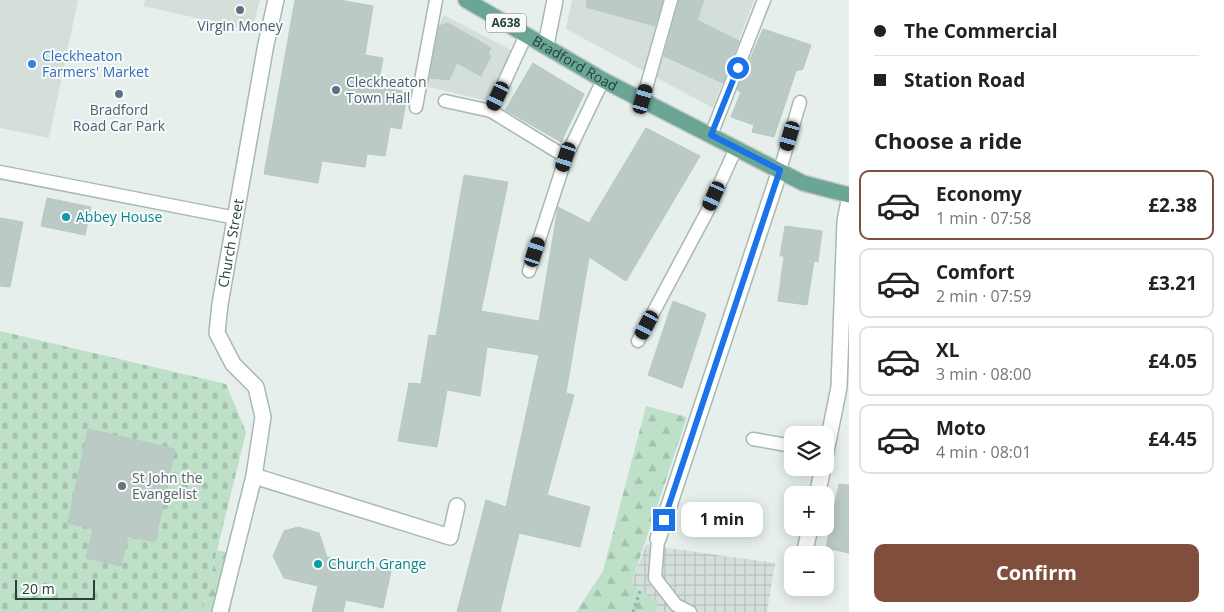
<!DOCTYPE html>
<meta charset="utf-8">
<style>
body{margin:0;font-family:"Open Sans",sans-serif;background:#f6f6f6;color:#222;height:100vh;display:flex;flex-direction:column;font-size:19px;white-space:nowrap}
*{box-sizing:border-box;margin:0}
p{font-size:16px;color:#767676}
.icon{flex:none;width:28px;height:28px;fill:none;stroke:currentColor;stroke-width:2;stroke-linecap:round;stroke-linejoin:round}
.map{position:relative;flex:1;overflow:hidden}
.panel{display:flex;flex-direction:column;background:#fff;width:375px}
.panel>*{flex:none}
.top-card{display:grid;align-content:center;height:110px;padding:0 25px;background:#fff}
.tools{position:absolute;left:784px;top:426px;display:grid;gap:10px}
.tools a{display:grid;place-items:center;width:50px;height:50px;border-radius:10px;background:#fff;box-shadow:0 2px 12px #0003;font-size:25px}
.scale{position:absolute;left:15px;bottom:12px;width:80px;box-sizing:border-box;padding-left:5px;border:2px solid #24423a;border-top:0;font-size:14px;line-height:18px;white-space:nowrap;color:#24423a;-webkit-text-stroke:4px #f7fbf9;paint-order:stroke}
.end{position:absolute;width:22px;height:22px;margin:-11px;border:6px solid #1a73e8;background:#fff;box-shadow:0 0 0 2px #fff}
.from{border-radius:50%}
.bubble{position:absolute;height:35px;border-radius:10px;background:#fff;box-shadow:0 2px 12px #0003;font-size:16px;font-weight:700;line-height:35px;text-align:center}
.car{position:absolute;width:15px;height:30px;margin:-15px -8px;border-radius:6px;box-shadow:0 0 4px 1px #0007;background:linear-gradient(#222 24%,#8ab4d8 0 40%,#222 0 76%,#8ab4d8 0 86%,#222 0)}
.top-card b{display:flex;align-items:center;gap:18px;height:48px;font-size:19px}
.top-card b+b{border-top:1px solid #e0e0e0}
.top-card i{width:12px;height:12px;background:#222}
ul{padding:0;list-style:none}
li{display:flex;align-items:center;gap:15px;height:70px;margin:0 10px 8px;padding:0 15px;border:2px solid #e0e0e0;border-radius:10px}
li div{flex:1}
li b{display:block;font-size:19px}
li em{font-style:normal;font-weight:700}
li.selected{border-color:#804e3d}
li>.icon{width:45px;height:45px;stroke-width:1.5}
h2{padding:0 25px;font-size:22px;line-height:60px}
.primary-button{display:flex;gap:10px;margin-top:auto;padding:10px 25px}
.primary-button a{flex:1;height:58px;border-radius:10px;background:#804e3d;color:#fff;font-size:20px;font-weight:700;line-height:58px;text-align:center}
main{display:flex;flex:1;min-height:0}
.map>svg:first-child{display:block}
</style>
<main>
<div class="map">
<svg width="849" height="612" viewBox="0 0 849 612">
<defs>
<pattern id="industrial-grid" width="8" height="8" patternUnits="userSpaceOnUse" patternTransform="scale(1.25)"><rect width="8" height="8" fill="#d4dfda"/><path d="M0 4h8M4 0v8" fill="none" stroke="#b6c1bc"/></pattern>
<pattern id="forest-firs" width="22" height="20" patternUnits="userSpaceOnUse" patternTransform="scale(1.25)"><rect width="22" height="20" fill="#bfe0c8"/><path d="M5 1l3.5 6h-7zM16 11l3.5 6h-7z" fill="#a4c1ad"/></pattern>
<pattern id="cemetery-stones" width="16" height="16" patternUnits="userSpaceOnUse" patternTransform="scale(1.25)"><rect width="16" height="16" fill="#bfe0c8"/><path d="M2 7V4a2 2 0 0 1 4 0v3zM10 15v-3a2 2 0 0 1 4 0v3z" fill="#a4c1ad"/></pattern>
</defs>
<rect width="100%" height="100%" fill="#e6efeb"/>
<!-- built -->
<g fill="#d4dfda">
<path d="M0,0H78L49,138L0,128Z"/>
<path d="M145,0H260L252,31L144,6Z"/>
<path d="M572,0H754L713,108L566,29Z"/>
<path d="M444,15L513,51L487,101L425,86L438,27Z"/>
</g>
<!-- industrial -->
<path fill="url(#industrial-grid)" d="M646,545L775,563L767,612H656L657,602L631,584Z"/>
<!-- forest -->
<g fill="url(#forest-firs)">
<path d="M646,406L687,417L631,584L658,602L656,612H576L603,571Z"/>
<path d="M217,550L241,556L230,612H202Z"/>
</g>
<!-- cemetery -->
<path fill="url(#cemetery-stones)" d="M0,331L226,384L246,432L202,612H0Z"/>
<!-- building -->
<g fill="#bbcac4" stroke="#b8c9c2">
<path d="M295,0H340L373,6L365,55L383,58L378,87L408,92L401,129L390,127L385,156L367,154L365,167L322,161L318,183L264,174Z"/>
<path d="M587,0H663L655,26L586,7Z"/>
<path d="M679,0H704L697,20L739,41L723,83L664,56Z"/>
<path d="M448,23L491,48L488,54L491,56L481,76L457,63L449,80L430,78L439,26Z"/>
<path d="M763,29L811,45L803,69L796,71L774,137L752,132L754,125L731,117L741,92L737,90Z"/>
<path d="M533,63L584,94L561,142L505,110Z"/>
<path d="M646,128L700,156L626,281L589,257L566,393L574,395L547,495L590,507L580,547L519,533L500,612H457L486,500L506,507L539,355L487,347L480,396L447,390L437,447L398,441L409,383L421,384L429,335L436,336L464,175L508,182L481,311L539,321L558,207L589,223Z"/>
<path d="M47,198L91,207L85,235L41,226Z"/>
<path d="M0,218L23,222L10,287L0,286Z"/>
<path d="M785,226L822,231L818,262L814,261L807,305L778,301L784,256H780Z"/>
<path d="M673,301L706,314L682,388L648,375Z"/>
<path d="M88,429L175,449L155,542L128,536L121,566L86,558L93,529L68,523Z"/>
<path d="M839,484L849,485V553L826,548Z"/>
<path d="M298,527L319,533L327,557L391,571L383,608L346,600L343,612H312L318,586L284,578L273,556L284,531Z"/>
</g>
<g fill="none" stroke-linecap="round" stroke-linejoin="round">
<defs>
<g id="lane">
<path d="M643,99L671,0"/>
<path d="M445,101L491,111L566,157L603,80"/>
<path d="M416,107L436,0"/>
<path d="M491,111L526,35"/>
<path d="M711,135L764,0"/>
<path d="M780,170L800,102"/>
<path d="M0,172L236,218"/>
<path d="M529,271L566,157"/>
<path d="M638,341L707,212L736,148"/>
<path d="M753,439L792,446"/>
<path d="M658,539L655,578L676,605L690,612"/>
</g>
<g id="street">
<path d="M546,45L555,0"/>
<path d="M825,457L839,387L845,221L849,201"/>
<path d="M254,476L450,537L457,506"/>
<path d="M817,495L823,468"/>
<path d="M658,539L780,170"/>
<path d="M804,555L810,528"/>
<path id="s1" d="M220,612L254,476L263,417L256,387L233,364L217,333L220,304L266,44L276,0"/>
</g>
<g id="primary">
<path id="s2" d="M466,0L603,80L803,183L849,195"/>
</g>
</defs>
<!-- lane casing -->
<use href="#lane" stroke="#a8b8b2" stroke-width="15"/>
<!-- street casing -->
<use href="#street" stroke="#a8b8b2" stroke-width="18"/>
<!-- primary casing -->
<use href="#primary" stroke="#c2cac8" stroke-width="18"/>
<!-- path -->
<path stroke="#86b3a5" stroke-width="3" stroke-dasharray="2.5 4" stroke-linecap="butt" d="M633,612L640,591"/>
<!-- lane -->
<use href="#lane" stroke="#fff" stroke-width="12"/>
<!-- street -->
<use href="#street" stroke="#fff" stroke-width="15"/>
<!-- primary -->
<use href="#primary" stroke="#6aa596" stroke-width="15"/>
</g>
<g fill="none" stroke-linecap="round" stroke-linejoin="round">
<!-- route -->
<path stroke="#1a73e8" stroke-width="6" d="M664,520L780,170L711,135L738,68"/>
</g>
<!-- markers -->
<g fill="#5c6f8a" stroke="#f7fbf9" stroke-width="2">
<circle cx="240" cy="10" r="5"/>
<circle cx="336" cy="90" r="5"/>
<circle cx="119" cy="94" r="5"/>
</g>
<circle fill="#3f7fe0" stroke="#f7fbf9" stroke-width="2" cx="32" cy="64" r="5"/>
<g fill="#0f9aa8" stroke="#f7fbf9" stroke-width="2">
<circle cx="66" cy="217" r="5"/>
<circle cx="318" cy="564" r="5"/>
</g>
<circle fill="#6b7280" stroke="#f7fbf9" stroke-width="2" cx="122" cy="486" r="5"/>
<g text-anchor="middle" stroke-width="4" stroke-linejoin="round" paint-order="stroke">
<!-- shield labels -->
<rect fill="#f7fbf9" stroke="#637a73" stroke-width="1" x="486" y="13.5" width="40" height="19" rx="4"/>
<g font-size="12" font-weight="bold" fill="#24423a">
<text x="506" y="27">A638</text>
</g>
<!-- service labels -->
<g font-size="14" fill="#4e5e75" stroke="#f7fbf9">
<text x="240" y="31">Virgin Money</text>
<text x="346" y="87" text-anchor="start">Cleckheaton<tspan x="346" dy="16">Town Hall</tspan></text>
<text x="119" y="115">Bradford<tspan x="119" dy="16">Road Car Park</tspan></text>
</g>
<!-- shop labels -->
<g font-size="14" fill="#366cbe" stroke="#f7fbf9" text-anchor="start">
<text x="42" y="61">Cleckheaton<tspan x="42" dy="16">Farmers' Market</tspan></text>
</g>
<!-- street labels -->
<g font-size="14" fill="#24423a" stroke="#f7fbf9">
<text dy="5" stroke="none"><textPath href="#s2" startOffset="126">Bradford Road</textPath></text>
<text dy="5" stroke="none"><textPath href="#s1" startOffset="389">Church Street</textPath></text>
</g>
<!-- culture labels -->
<g font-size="14" fill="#0d838f" stroke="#f7fbf9" text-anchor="start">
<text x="76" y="222">Abbey House</text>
<text x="328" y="569">Church Grange</text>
</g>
<!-- worship labels -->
<g font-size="14" fill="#5b616d" stroke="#f7fbf9" text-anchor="start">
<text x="132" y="483">St John the<tspan x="132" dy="16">Evangelist</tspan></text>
</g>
</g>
</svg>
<div class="tools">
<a><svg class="icon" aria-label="layers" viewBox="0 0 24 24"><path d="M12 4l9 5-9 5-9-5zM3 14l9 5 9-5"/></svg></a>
<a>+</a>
<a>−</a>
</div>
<div class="scale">20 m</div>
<i class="end from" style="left:738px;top:68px"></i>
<i class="end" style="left:664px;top:520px"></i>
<div class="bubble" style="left:681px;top:502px;width:82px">1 min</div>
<i class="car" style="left:498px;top:96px;rotate:205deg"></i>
<i class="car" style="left:643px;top:99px;rotate:16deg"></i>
<i class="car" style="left:790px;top:136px;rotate:196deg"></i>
<i class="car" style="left:566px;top:157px;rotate:198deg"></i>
<i class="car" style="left:714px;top:196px;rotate:204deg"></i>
<i class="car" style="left:535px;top:252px;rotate:18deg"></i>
<i class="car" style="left:647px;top:325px;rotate:208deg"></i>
</div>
<section class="panel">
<div class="top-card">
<b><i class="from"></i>The Commercial</b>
<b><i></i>Station Road</b>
</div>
<h2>Choose a ride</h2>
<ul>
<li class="selected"><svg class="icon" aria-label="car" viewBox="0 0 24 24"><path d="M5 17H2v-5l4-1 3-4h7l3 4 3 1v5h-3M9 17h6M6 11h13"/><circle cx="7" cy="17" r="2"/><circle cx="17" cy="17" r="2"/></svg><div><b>Economy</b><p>1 min · 07:58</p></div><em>£2.38</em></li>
<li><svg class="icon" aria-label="car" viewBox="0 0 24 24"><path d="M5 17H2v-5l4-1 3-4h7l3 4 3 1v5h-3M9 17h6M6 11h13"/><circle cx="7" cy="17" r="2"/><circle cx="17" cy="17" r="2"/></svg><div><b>Comfort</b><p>2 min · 07:59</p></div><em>£3.21</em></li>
<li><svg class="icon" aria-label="car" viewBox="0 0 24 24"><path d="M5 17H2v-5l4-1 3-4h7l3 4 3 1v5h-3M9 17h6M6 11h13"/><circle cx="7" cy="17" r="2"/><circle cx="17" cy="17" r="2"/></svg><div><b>XL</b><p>3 min · 08:00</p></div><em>£4.05</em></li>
<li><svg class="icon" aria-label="car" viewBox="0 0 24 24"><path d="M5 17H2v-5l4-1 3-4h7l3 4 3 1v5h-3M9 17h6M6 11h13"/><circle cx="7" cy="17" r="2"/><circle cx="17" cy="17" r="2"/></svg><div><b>Moto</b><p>4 min · 08:01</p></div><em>£4.45</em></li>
</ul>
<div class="primary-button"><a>Confirm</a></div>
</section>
</main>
